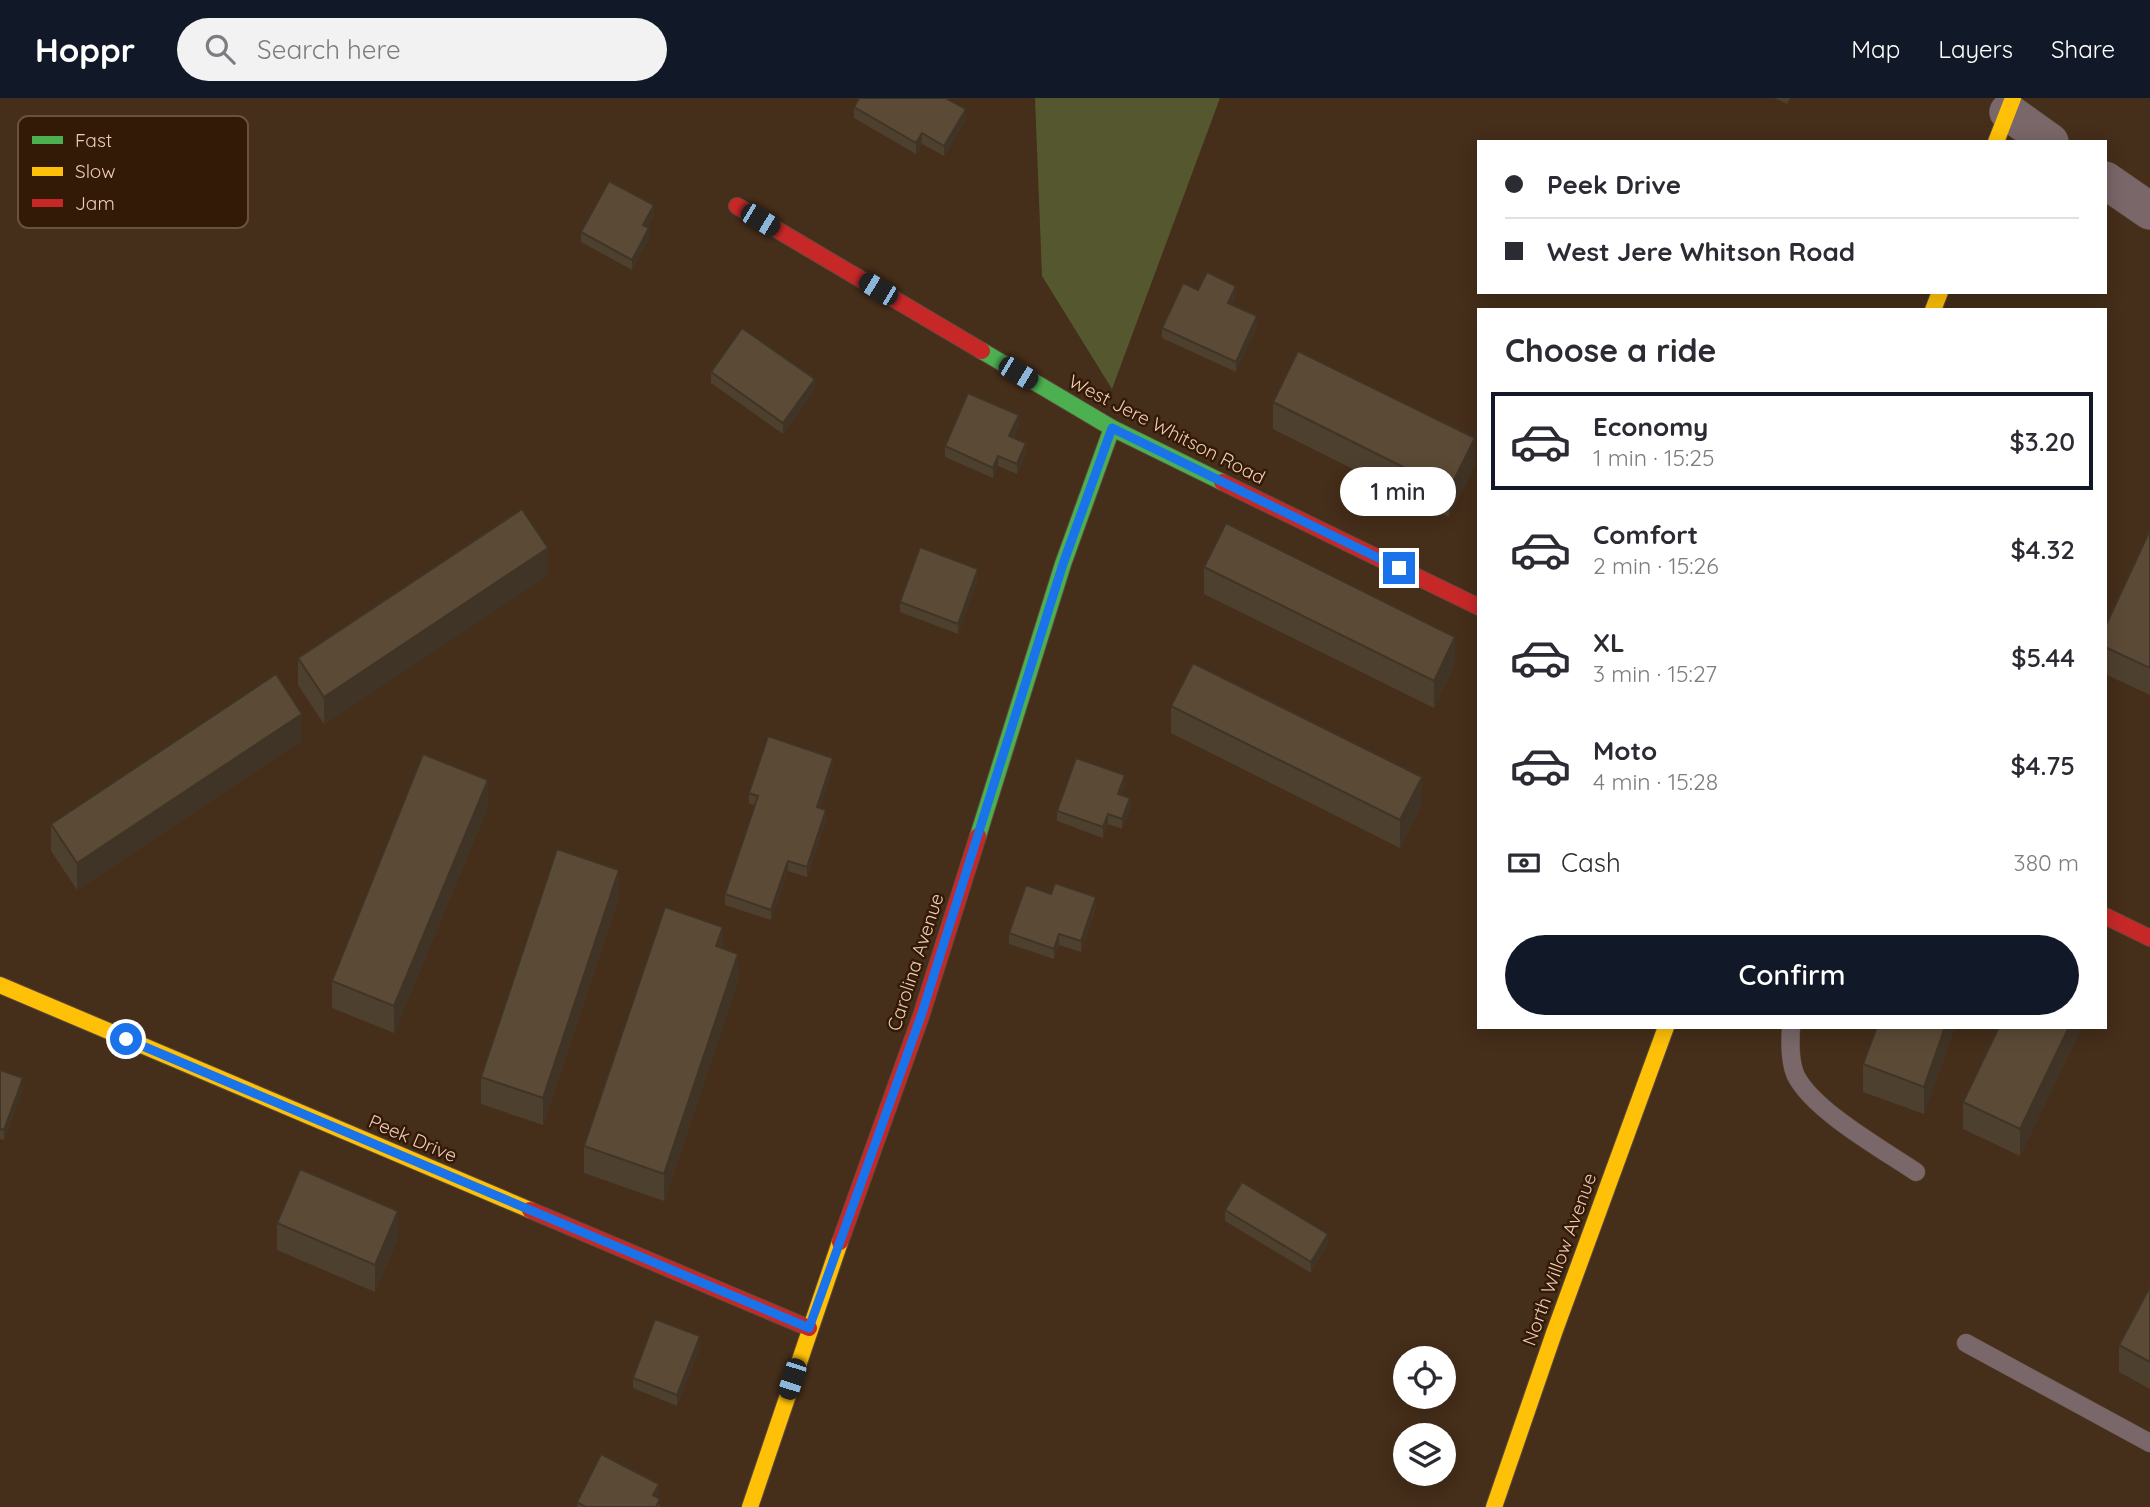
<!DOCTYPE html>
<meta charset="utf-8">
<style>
body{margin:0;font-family:Quicksand,sans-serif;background:#f2f2f3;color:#2b2b33;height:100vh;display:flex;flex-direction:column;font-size:26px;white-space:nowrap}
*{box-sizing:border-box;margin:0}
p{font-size:23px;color:#7c7c81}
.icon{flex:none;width:38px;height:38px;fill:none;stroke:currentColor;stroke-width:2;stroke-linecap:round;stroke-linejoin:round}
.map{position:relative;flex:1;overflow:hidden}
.sheet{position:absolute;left:1477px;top:210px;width:630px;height:721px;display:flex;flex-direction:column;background:#fff;border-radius:0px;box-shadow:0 4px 18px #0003}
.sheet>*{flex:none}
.banner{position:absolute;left:1477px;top:42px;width:630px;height:154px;border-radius:0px;box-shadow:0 4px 18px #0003;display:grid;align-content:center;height:154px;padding:0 28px;background:#fff}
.fabs{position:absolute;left:1393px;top:1248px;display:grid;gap:14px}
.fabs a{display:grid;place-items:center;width:63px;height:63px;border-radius:50%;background:#fff;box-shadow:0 4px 18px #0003;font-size:35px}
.end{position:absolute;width:32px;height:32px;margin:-16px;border:9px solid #1a73e8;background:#fff;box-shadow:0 0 0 4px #fff}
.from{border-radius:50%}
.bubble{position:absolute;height:49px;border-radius:24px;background:#fff;box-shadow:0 4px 18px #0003;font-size:23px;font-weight:600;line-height:49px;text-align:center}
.car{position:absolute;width:21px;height:42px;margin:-21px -10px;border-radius:9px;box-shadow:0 0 5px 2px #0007;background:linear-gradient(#222 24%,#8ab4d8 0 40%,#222 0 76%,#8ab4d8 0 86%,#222 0)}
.banner b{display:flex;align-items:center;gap:24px;height:66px;font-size:26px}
.banner b+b{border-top:2px solid #e1e1e2}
.banner i{width:18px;height:18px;background:#2b2b33}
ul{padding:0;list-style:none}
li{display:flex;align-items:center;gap:21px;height:98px;margin:0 14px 10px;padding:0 14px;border:4px solid transparent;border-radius:0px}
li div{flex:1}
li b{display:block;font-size:26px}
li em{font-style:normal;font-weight:600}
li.on{border-color:#111827}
li>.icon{width:63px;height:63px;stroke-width:1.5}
h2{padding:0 28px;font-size:32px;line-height:84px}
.pay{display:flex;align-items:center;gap:18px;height:77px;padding:0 28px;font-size:26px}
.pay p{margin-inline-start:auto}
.button{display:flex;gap:14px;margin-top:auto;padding:14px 28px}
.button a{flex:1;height:80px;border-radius:42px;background:#111827;color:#fff;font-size:28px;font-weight:600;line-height:80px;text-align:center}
header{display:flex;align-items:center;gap:42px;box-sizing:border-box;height:98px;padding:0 35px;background:#111827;color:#fff}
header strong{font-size:33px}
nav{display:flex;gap:38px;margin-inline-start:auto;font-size:24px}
.search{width:490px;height:63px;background:#f2f2f3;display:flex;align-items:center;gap:18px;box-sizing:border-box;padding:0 24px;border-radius:38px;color:#7c7c81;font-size:26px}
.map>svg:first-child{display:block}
</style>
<header>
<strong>Hoppr</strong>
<div class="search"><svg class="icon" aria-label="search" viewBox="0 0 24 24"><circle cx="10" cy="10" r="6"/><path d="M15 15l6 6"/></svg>Search here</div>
<nav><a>Map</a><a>Layers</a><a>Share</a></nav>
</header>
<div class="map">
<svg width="2150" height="1409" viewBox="0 0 2150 1409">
<rect width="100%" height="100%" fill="#452e1a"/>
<!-- green -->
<path fill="#55582f" d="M1035,0H1220L1112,291L1042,178Z"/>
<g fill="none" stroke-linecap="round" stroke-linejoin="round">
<defs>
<g id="lane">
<path d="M1791,929C1790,944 1790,965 1796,978C1814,1013 1882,1051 1916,1074"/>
<path d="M1966,1245L2150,1345"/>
</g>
<g id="street">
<path d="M2008,14L2050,44"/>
<path d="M2105,82L2150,113"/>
</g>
<g id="fast">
<path d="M982,253L1112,330L1222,384"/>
<path d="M978,738L1063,466L1112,330"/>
</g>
<g id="slow">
<path d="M1996,44L2013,0"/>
<path d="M1933,212L1940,194"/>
<path d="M0,887L530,1112"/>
<path d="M750,1409L840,1144"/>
<path d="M1494,1409L1554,1235L1666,929"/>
</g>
<g id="jam">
<path d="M737,108L982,253"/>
<path d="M1222,384L1479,509"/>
<path d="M2105,818L2150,840"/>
<path d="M530,1112L809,1230"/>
<path d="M840,1144L921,918L978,738"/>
</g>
</defs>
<!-- lane casing -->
<use href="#lane" stroke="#604b3a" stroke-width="19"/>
<!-- street casing -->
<use href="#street" stroke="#604b3a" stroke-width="38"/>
<!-- fast casing -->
<use href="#fast" stroke="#604b3a" stroke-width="18"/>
<!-- slow casing -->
<use href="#slow" stroke="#604b3a" stroke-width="18"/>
<!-- jam casing -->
<use href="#jam" stroke="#604b3a" stroke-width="18"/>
<!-- lane -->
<use href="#lane" stroke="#796769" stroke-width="18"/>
<!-- street -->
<use href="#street" stroke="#796769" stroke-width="37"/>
<!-- fast -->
<use href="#fast" stroke="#4caf50" stroke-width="16"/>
<!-- slow -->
<use href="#slow" stroke="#ffc107" stroke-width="16"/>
<!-- jam -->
<use href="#jam" stroke="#c62828" stroke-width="16"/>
</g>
<!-- wall -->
<g fill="#4e402e">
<path d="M1774,0H1790L1787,6Z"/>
<path d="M854,9L966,21L944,58L922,46L916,56L854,20Z"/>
<path d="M654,118L647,129L649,141L632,172L581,144V134Z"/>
<path d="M1198,192L1236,199L1232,206L1257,228L1236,274L1162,240V230Z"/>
<path d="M711,274L815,291L783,336L711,285Z"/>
<path d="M1273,304L1475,367L1449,419L1273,331Z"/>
<path d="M1019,327L1013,340L1026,356L1017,376L998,368L993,380L945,359V348Z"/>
<path d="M2150,432V597L2105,576V529Z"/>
<path d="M1204,469L1455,566L1434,610L1204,496Z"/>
<path d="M548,477L324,626L298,587V560Z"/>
<path d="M978,481L958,536L900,514V504Z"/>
<path d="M1171,608L1422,706L1400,750L1171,635Z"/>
<path d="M302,643L77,792L51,753V726Z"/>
<path d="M833,670L820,710L826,723L807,779L788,773L771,822L725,807V796L755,708L749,705V695Z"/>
<path d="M1125,688L1121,697L1130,711L1122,731L1108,726L1103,740L1057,723V713Z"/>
<path d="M488,709L394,935L332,910V883Z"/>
<path d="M1051,796L1096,809L1081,854L1059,847L1054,861L1009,846V835Z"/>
<path d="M619,799L543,1027L481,1006V979Z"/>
<path d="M723,851L738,884L664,1103L584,1075V1048Z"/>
<path d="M1877,929H1955L1924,1016L1863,994V966Z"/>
<path d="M2082,929L2020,1058L1963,1031V1004Z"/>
<path d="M0,972L23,991L4,1042L0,1041Z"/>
<path d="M1225,1112L1328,1146L1311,1175L1225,1123Z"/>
<path d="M277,1125L398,1140L375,1194L277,1152Z"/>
<path d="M2150,1189V1291L2119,1274V1247Z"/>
<path d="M700,1248L677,1308L633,1290V1280Z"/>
<path d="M659,1396L657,1399L660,1409H577V1404Z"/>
</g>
<!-- shaded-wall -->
<g fill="#403426">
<path d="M966,11V21L944,58V48Z"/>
<path d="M922,35V46L916,56V45Z"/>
<path d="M654,107V118L643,137V127Z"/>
<path d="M649,130V141L632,172V162Z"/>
<path d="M1236,188V199L1228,215V205Z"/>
<path d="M1257,218V228L1236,274V264Z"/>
<path d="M815,281V291L783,336V325Z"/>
<path d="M1019,317V327L1009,348V338Z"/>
<path d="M1475,340V367L1449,419V392Z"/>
<path d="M1026,345V356L1017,376V366Z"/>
<path d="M998,358V368L993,380V370Z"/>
<path d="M548,450V477L324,626V599Z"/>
<path d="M978,471V481L958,536V526Z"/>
<path d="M1455,539V566L1434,610V583Z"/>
<path d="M302,616V643L77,792V765Z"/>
<path d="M833,660V670L817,720V709Z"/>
<path d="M1125,677V688L1118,706V696Z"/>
<path d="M1422,679V706L1400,750V722Z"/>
<path d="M488,682V709L394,935V908Z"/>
<path d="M1130,700V711L1122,731V721Z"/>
<path d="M826,712V723L807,779V769Z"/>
<path d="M1108,716V726L1103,740V729Z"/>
<path d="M788,763V773L771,822V812Z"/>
<path d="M619,772V799L543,1027V1000Z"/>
<path d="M1096,799V809L1081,854V843Z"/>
<path d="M723,829V856L716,848Z"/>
<path d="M1059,836V847L1054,861V851Z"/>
<path d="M738,856V884L664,1103V1076Z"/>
<path d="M1945,929H1955L1924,1016V989Z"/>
<path d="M2069,929H2082L2020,1058V1031Z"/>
<path d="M23,980V991L4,1042V1032Z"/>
<path d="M398,1113V1140L375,1194V1167Z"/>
<path d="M1328,1136V1146L1311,1175V1164Z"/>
<path d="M700,1238V1248L677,1308V1297Z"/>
<path d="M659,1386V1396L653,1407V1397Z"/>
</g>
<!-- building -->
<g fill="#5b4a36" stroke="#403426" stroke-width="2">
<path d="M859,0H946L966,11L944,48L922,35L916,45L854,9Z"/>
<path d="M609,83L654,107L643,127L649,130L632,162L581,134Z"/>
<path d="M1207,174L1236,188L1228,205L1257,218L1236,264L1162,230L1183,185L1198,192Z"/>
<path d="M742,230L815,281L783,325L711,274Z"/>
<path d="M1298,253L1475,340L1449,392L1273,304Z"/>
<path d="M968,295L1019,317L1009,338L1026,345L1017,366L998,358L993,370L945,348Z"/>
<path d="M522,411L548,450L324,599L298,560Z"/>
<path d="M1226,425L1455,539L1434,583L1204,469Z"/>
<path d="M2150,432V570L2105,549V529Z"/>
<path d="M920,449L978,471L958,526L900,504Z"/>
<path d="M1193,565L1422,679L1400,722L1171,608Z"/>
<path d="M276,576L302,616L77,765L51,726Z"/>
<path d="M768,638L833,660L817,709L826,712L807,769L788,763L771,812L725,796L758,698L749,695Z"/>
<path d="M423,656L488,682L394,908L332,883Z"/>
<path d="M1076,660L1125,677L1118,696L1130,700L1122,721L1108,716L1103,729L1057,713Z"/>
<path d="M557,751L619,772L543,1000L481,979Z"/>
<path d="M1055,785L1096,799L1081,843L1059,836L1054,851L1009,835L1026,787L1051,796Z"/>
<path d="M665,809L723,829L716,848L738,856L664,1076L584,1048Z"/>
<path d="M1877,929H1945L1924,989L1863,966Z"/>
<path d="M1999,929H2069L2020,1031L1963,1004Z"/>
<path d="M0,972L23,980L4,1032L0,1031Z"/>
<path d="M300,1071L398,1113L375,1167L277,1125Z"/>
<path d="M1242,1084L1328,1136L1311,1164L1225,1112Z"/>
<path d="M2150,1189V1264L2119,1247Z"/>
<path d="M655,1221L700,1238L677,1297L633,1280Z"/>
<path d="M601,1356L659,1386L653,1397L660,1401L656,1409H586L577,1404Z"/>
</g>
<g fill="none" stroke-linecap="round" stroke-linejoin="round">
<!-- route -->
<path stroke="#1a73e8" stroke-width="9" d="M126,941L809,1230L921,918L1063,466L1112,330L1399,470"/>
</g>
<g text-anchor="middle" stroke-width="5" stroke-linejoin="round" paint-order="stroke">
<!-- street labels -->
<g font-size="19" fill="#efcdb7" stroke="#321a07">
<text transform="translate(1167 331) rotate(27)" y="7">West Jere Whitson Road</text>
<text transform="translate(915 864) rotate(-72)" y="7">Carolina Avenue</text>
<text transform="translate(413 1040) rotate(23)" y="7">Peek Drive</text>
<text transform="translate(1559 1161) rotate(-70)" y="7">North Willow Avenue</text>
</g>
</g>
<!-- legend -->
<rect x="18" y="18" width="230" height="112" rx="10" fill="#321a07" stroke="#6b503c" stroke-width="2"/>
<rect x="32" y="38" width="31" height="8" fill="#4caf50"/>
<rect x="32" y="69" width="31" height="9" fill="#ffc107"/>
<rect x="32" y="101" width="31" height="8" fill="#c62828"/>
<g font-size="19" fill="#efcdb7">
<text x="75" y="49">Fast</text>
<text x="75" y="80">Slow</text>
<text x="75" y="112">Jam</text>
</g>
</svg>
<div class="fabs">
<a><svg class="icon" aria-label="locate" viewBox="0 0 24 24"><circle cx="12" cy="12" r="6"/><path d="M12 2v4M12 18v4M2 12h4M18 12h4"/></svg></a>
<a><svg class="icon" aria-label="layers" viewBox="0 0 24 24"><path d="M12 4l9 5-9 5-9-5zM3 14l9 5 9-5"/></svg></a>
</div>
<i class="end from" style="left:126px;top:941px"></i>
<i class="end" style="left:1399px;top:470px"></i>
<div class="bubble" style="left:1340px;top:369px;width:116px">1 min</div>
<i class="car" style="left:760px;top:122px;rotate:121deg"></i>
<i class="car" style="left:878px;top:191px;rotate:301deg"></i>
<i class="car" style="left:1018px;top:275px;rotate:121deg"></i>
<i class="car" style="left:792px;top:1281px;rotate:198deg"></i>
<div class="banner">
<b><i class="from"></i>Peek Drive</b>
<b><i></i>West Jere Whitson Road</b>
</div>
<section class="sheet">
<h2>Choose a ride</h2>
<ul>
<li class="on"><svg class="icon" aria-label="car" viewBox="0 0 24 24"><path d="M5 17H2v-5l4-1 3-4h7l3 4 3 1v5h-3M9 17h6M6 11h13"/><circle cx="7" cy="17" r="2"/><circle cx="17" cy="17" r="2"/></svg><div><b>Economy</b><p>1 min · 15:25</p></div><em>$3.20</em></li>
<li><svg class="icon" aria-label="car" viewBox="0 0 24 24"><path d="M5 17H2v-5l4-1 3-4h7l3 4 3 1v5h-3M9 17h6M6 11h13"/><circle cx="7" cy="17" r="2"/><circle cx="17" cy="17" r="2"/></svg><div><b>Comfort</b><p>2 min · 15:26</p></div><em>$4.32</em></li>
<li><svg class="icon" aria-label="car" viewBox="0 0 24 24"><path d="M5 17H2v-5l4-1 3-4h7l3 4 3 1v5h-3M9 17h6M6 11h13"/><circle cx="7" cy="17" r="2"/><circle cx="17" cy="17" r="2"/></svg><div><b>XL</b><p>3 min · 15:27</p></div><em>$5.44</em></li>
<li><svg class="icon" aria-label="car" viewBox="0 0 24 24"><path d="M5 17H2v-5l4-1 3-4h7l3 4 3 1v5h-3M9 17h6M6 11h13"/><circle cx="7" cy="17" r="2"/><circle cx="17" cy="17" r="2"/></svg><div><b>Moto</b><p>4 min · 15:28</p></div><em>$4.75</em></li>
</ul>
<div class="pay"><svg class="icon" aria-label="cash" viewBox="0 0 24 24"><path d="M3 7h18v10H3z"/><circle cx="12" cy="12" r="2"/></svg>Cash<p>380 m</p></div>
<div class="button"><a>Confirm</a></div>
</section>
</div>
